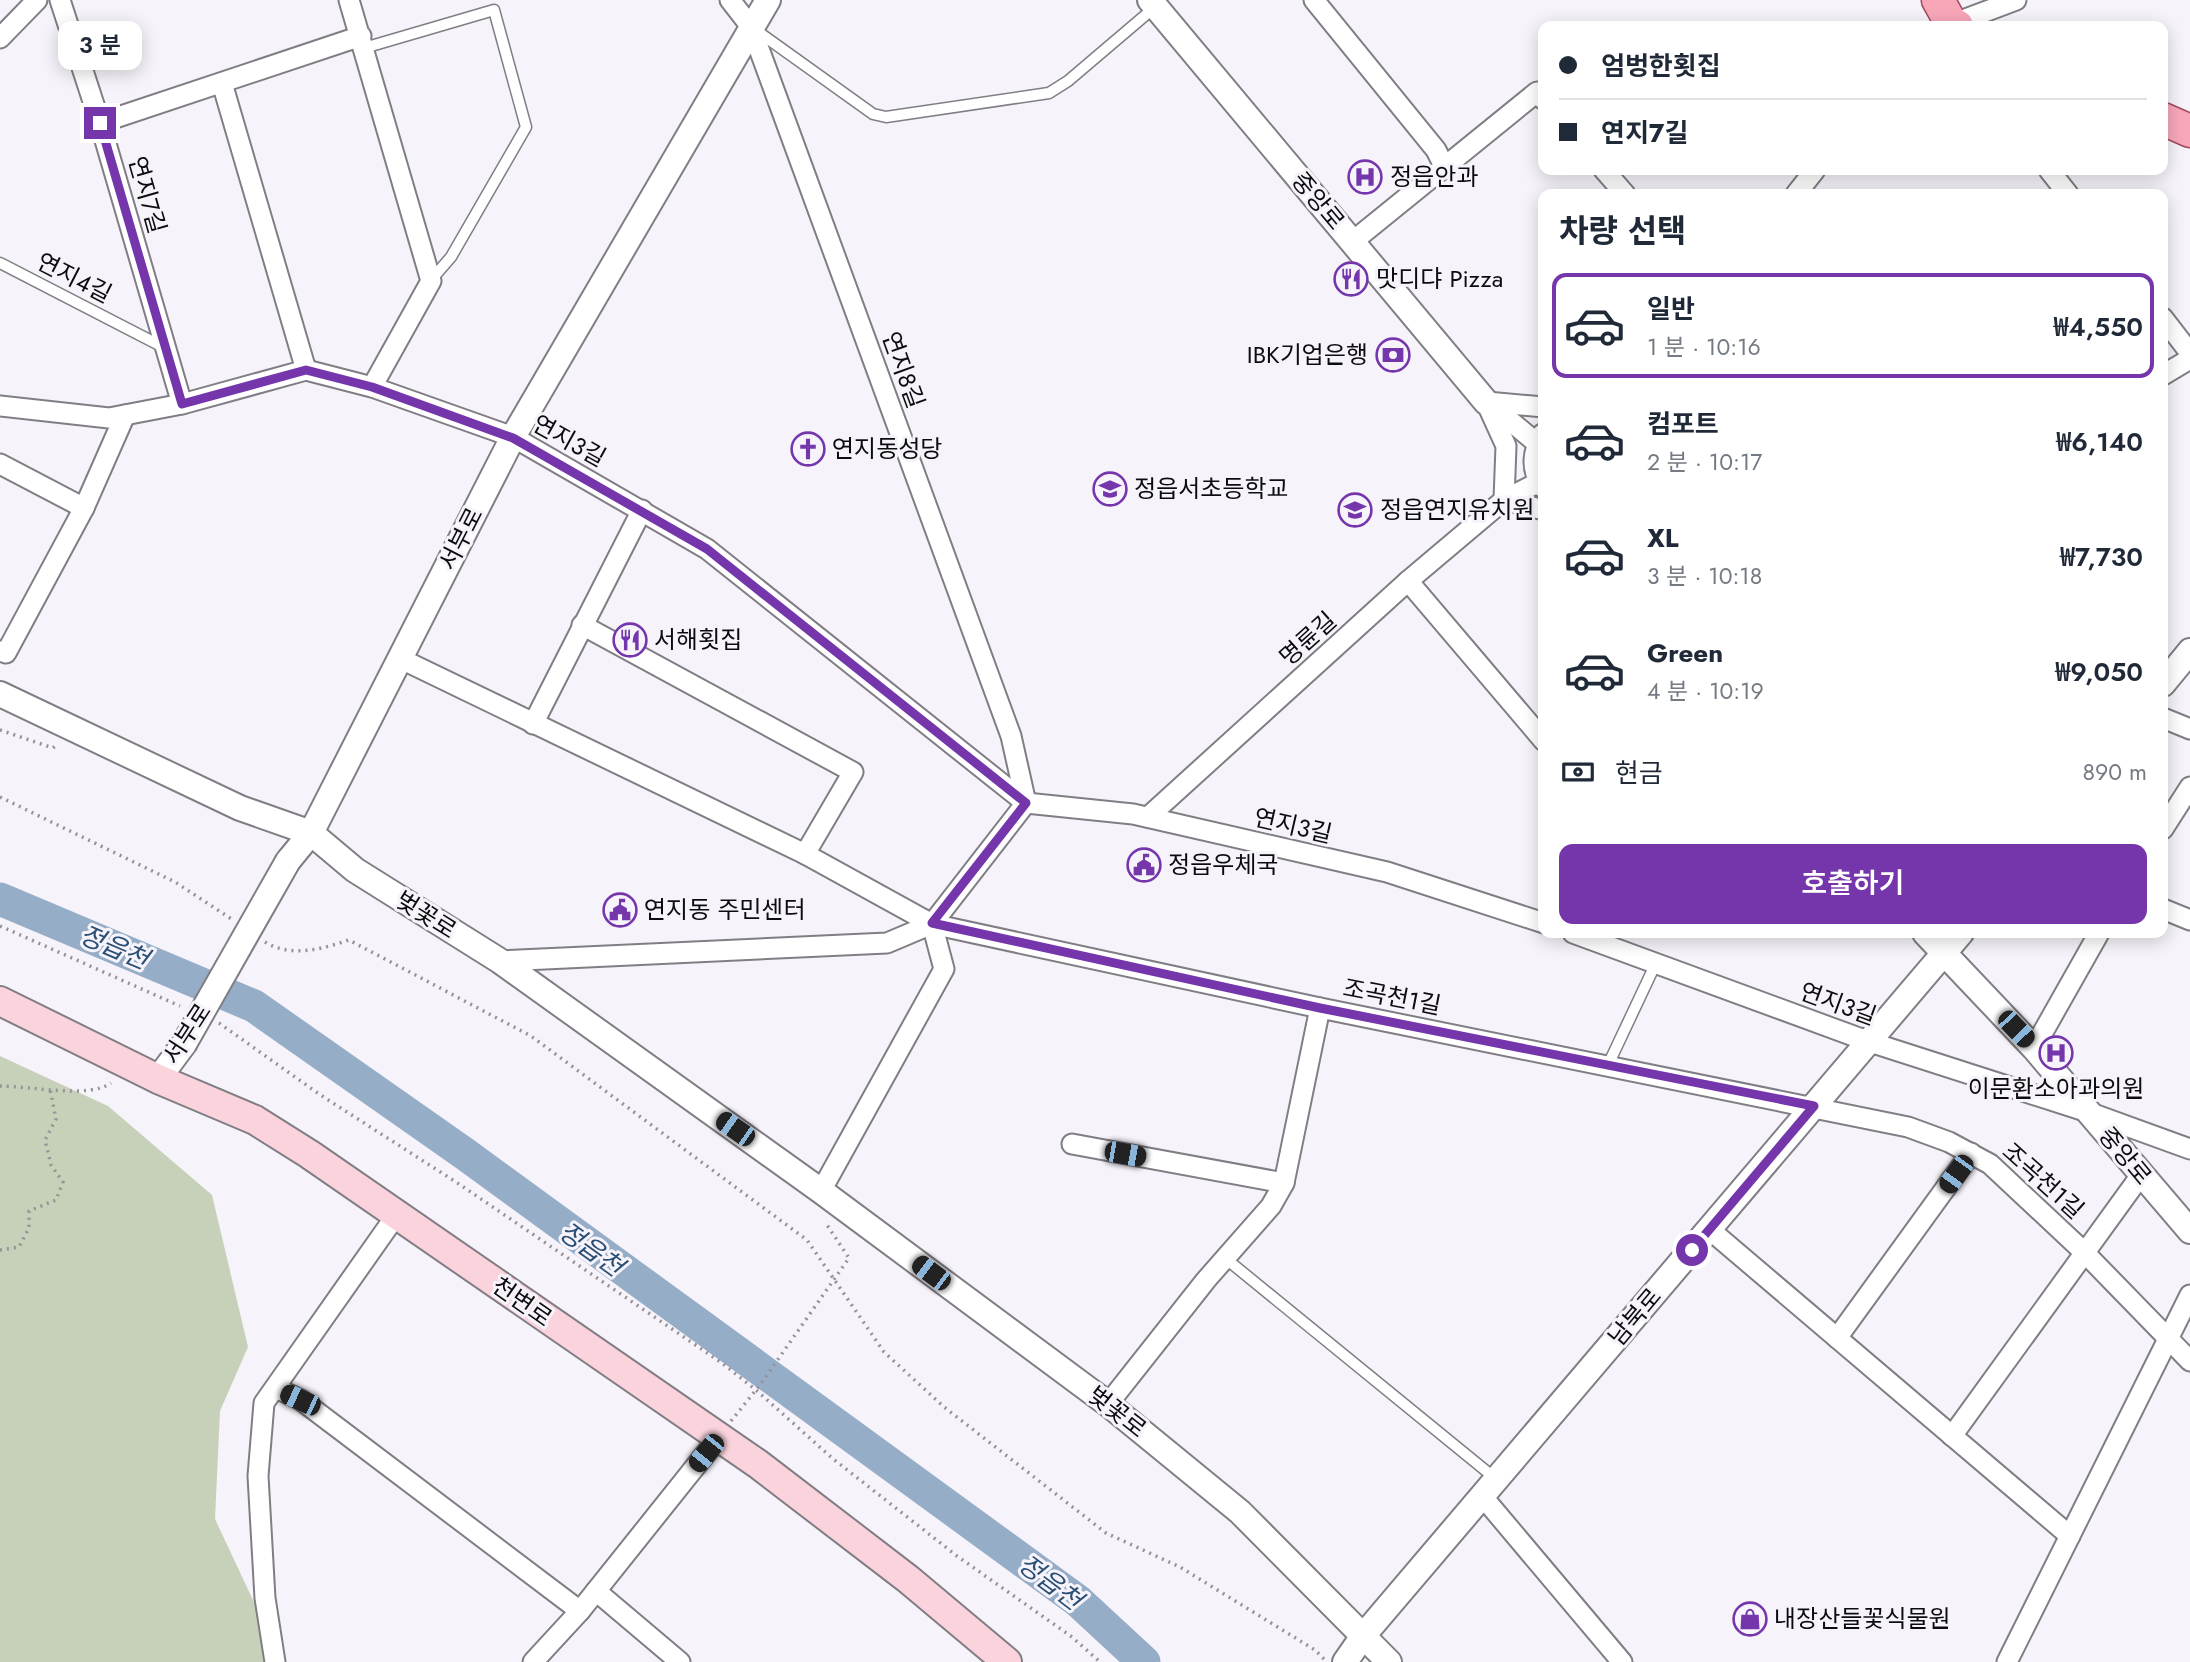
<!DOCTYPE html>
<html lang="ko">
<meta charset="utf-8">
<style>
body{margin:0;font-family:Jost,"Noto Sans KR",sans-serif;background:#f2f2f3;color:#1f2937;height:100vh;display:flex;flex-direction:column;font-size:26px;white-space:nowrap}
*{box-sizing:border-box;margin:0}
p{font-size:23px;color:#747a83}
.icon{flex:none;width:38px;height:38px;fill:none;stroke:currentColor;stroke-width:2;stroke-linecap:round;stroke-linejoin:round}
.map{position:relative;flex:1;overflow:hidden}
.sheet{position:absolute;left:1538px;top:189px;width:630px;height:749px;display:flex;flex-direction:column;background:#fff;border-radius:14px;box-shadow:0 4px 18px #0003}
.sheet>*{flex:none}
.top-card{position:absolute;left:1538px;top:21px;width:630px;height:154px;border-radius:14px;box-shadow:0 4px 18px #0003;display:grid;align-content:center;height:154px;padding:0 21px;background:#fff}
.end{position:absolute;width:32px;height:32px;margin:-16px;border:9px solid #7536ac;background:#fff;box-shadow:0 0 0 4px #fff}
.from{border-radius:50%}
.bubble{position:absolute;height:49px;border-radius:14px;background:#fff;box-shadow:0 4px 18px #0003;font-size:23px;font-weight:600;line-height:49px;text-align:center}
.car{position:absolute;width:21px;height:42px;margin:-21px -10px;border-radius:9px;box-shadow:0 0 5px 2px #0007;background:linear-gradient(#222 24%,#8ab4d8 0 40%,#222 0 76%,#8ab4d8 0 86%,#222 0)}
.top-card b{display:flex;align-items:center;gap:24px;height:66px;font-size:26px}
.top-card b+b{border-top:2px solid #e0e1e3}
.top-card i{width:18px;height:18px;background:#1f2937}
ul{padding:0;list-style:none}
li{display:flex;align-items:center;gap:21px;height:105px;margin:0 14px 10px;padding:0 7px;border:4px solid transparent;border-radius:14px}
li div{flex:1}
li b{display:block;font-size:26px}
li em{font-style:normal;font-weight:600}
li.on{border-color:#7536ac}
li>.icon{width:63px;height:63px;stroke-width:1.5}
h2{padding:0 21px;font-size:32px;line-height:84px}
.pay{display:flex;align-items:center;gap:18px;height:77px;padding:0 21px;font-size:26px}
.pay p{margin-inline-start:auto}
.action{display:flex;gap:14px;margin-top:auto;padding:14px 21px}
.action a{flex:1;height:80px;border-radius:14px;background:#7536ac;color:#fff;font-size:28px;font-weight:600;line-height:80px;text-align:center}
.map>svg:first-child{display:block}
</style>
<div class="map">
<svg width="2190" height="1662" viewBox="0 0 2190 1662">
<rect width="100%" height="100%" fill="#f6f3fa"/>
<!-- green -->
<path fill="#c7d1ba" d="M0,1056L108,1106L212,1195L248,1347L220,1411L215,1519L282,1662H0Z"/>
<g fill="none" stroke-linecap="round" stroke-linejoin="round">
<!-- river -->
<path stroke="#96adc8" stroke-width="33" d="M0,899L254,1006L465,1154L1078,1601L1144,1662"/>
<defs>
<g id="service">
<path d="M757,31L873,114L886,117L1049,93L1068,81L1155,7"/>
<path d="M364,48L494,10L526,127L451,257L431,280"/>
<path d="M0,263L165,348"/>
<path d="M1608,1065L1656,963"/>
<path d="M1225,1258L1496,1479"/>
</g>
<g id="minor">
<path d="M60,0L100,123L182,404"/>
<path d="M349,0L431,281L372,387"/>
<path d="M730,0L751,27L1011,736L1026,803L932,924"/>
<path d="M1314,0L1436,150L1445,168"/>
<path d="M1947,26L2016,0"/>
<path d="M0,38L37,0"/>
<path d="M222,83L306,370"/>
<path d="M100,123L361,36"/>
<path d="M1604,170L1625,194"/>
<path d="M2049,170L2068,194"/>
<path d="M1796,194L1815,170"/>
<path d="M1352,242L1537,92L1544,100"/>
<path d="M2163,318L2190,353"/>
<path d="M2163,375L2190,359"/>
<path d="M1486,402L1506,446L1504,500"/>
<path d="M1487,402L1544,407"/>
<path d="M1490,404L1539,445"/>
<path d="M0,406L109,418L182,404L306,370L372,387L513,437L707,549L1026,803L1133,814L1387,872L1544,923"/>
<path d="M0,464L84,508"/>
<path d="M1504,500L1544,510"/>
<path d="M1408,581L1544,741"/>
<path d="M582,625L853,772L805,854"/>
<path d="M0,651L6,653L84,508L125,415"/>
<path d="M399,658L805,854L932,924"/>
<path d="M2163,718L2190,729"/>
<path d="M533,724L642,510"/>
<path d="M1148,817L1408,581L1504,500L1541,481"/>
<path d="M2163,829L2190,787"/>
<path d="M2163,909L2190,920"/>
<path d="M1573,933L1870,1042L2088,1112L2190,1149"/>
<path d="M500,961L887,943L932,924L1320,1008L1908,1127L1949,1142L1990,1164L2084,1252L2190,1361"/>
<path d="M2034,1048L2099,933"/>
<path d="M1072,1144L1284,1183"/>
<path d="M821,1191L944,969L932,924"/>
<path d="M1709,1229L2070,1536"/>
<path d="M1837,1338L1971,1153"/>
<path d="M276,1388L301,1400L580,1611"/>
<path d="M1108,1404L1206,1280L1271,1206L1284,1183L1320,1008"/>
<path d="M1952,1436L2141,1175"/>
<path d="M1483,1497L1622,1662"/>
<path d="M596,1591L680,1662"/>
<path d="M275,1662L265,1598L258,1476L264,1403L397,1214"/>
<path d="M533,1662L580,1611L719,1437"/>
<path d="M2007,1662L2190,1295"/>
</g>
<g id="tertiary">
<path d="M1150,0L1486,402"/>
<path d="M1544,436C1535,453 1533,468 1544,485"/>
<path d="M2163,684L2190,651"/>
<path d="M0,694L240,808L311,833L355,870L500,961L821,1191L1108,1404L1240,1512L1389,1662"/>
<path d="M288,861L311,833L513,437L768,0"/>
<path d="M1925,933L2034,1048L2190,1231"/>
<path d="M158,1079L184,1044"/>
<path d="M1345,1662L1363,1636L1961,933"/>
</g>
<path id="secondary" d="M0,1001L158,1079L255,1120L309,1154L758,1464L908,1579L1007,1662"/>
<g id="primary">
<path d="M1938,0L1951,23L1957,26"/>
<path d="M2163,119L2190,131"/>
</g>
</defs>
<!-- service casing -->
<use href="#service" stroke="#807e84" stroke-width="13"/>
<!-- minor casing -->
<use href="#minor" stroke="#807e84" stroke-width="23"/>
<!-- tertiary casing -->
<use href="#tertiary" stroke="#807e84" stroke-width="28"/>
<!-- secondary casing -->
<use href="#secondary" stroke="#807e84" stroke-width="32"/>
<!-- primary casing -->
<use href="#primary" stroke="#a24b5f" stroke-width="35"/>
<!-- path -->
<g stroke="#949297" stroke-width="3.5" stroke-dasharray="2 5" stroke-linecap="butt">
<path d="M0,730L53,748L58,744"/>
<path d="M0,797L175,882L233,920"/>
<path d="M0,926L180,1006"/>
<path d="M265,942C291,958 322,949 349,940L531,1036L807,1240L884,1352L944,1407L1106,1533L1180,1567L1315,1650L1324,1659"/>
<path d="M219,1023L319,1094L459,1184L722,1363L756,1390L832,1458L957,1556L1072,1637L1100,1662"/>
<path d="M0,1086C29,1086 89,1099 111,1083"/>
<path d="M0,1250L19,1247L29,1228V1211L56,1200L63,1182L51,1165L45,1140L56,1119L50,1089"/>
<path d="M731,1421L760,1385L849,1258L825,1222"/>
</g>
<!-- service -->
<use href="#service" stroke="#fff" stroke-width="10"/>
<!-- minor -->
<use href="#minor" stroke="#fff" stroke-width="19"/>
<!-- tertiary -->
<use href="#tertiary" stroke="#fff" stroke-width="24"/>
<!-- secondary -->
<use href="#secondary" stroke="#fbd3dc" stroke-width="28"/>
<!-- primary -->
<use href="#primary" stroke="#f8a7b9" stroke-width="32"/>
<defs>
<path id="tertiary-bridge" d="M184,1044L288,861"/>
</defs>
<!-- tertiary-bridge casing -->
<use href="#tertiary-bridge" stroke="#807e84" stroke-width="28" stroke-linecap="butt"/>
<!-- tertiary-bridge -->
<use href="#tertiary-bridge" stroke="#fff" stroke-width="24"/>
</g>
<g fill="none" stroke-linecap="round" stroke-linejoin="round">
<!-- route -->
<path stroke="#7536ac" stroke-width="9" d="M100,123L182,404L306,370L372,387L513,438L707,549L1026,803L932,923L1320,1008L1814,1106L1692,1250"/>
</g>
<!-- icons -->
<defs>
<symbol id="hospital-ring" viewBox="-11 -11 22 22"><circle r="9.5" fill="#f6f3fa" stroke="#7536ac" stroke-width="1.5"/><path d="M-5-5h3v3.5h4V-5h3V5h-3V1.5h-4V5h-3Z" fill="#7536ac"/></symbol>
<symbol id="restaurant-ring" viewBox="-11 -11 22 22"><circle r="9.5" fill="#f6f3fa" stroke="#7536ac" stroke-width="1.5"/><path d="M-5-6h1v4h1v-4h1v4h1v-4h1v5L-1.5 .5V6h-2V.5L-5-1ZM5-6V6H3V1.5H1.5Q1.5-4 5-6Z" fill="#7536ac"/></symbol>
<symbol id="bank-ring" viewBox="-11 -11 22 22"><circle r="9.5" fill="#f6f3fa" stroke="#7536ac" stroke-width="1.5"/><path d="M-6-4H6V4H-6ZM0-2.3a2.3 2.3 0 1 0 0 4.6a2.3 2.3 0 1 0 0-4.6Z" fill="#7536ac"/></symbol>
<symbol id="church-ring" viewBox="-11 -11 22 22"><circle r="9.5" fill="#f6f3fa" stroke="#7536ac" stroke-width="1.5"/><path d="M-1.2-6h2.4v3.5h3.3v2.4h-3.3V6h-2.4V-.1h-3.3v-2.4h3.3Z" fill="#7536ac"/></symbol>
<symbol id="school-ring" viewBox="-11 -11 22 22"><circle r="9.5" fill="#f6f3fa" stroke="#7536ac" stroke-width="1.5"/><path d="M0-5L7-2L0 1L-7-2ZM-4 1L0 2.5L4 1V4Q0 6-4 4Z" fill="#7536ac"/></symbol>
<symbol id="civic-ring" viewBox="-11 -11 22 22"><circle r="9.5" fill="#f6f3fa" stroke="#7536ac" stroke-width="1.5"/><path d="M-.6-6.5H3V-4.5H.6V-3L4-1V1h2V6H-6V1h2V-1L-.6-3ZM-1.2 2.5V6h2.4V2.5Z" fill="#7536ac"/></symbol>
<symbol id="shop-ring" viewBox="-11 -11 22 22"><circle r="9.5" fill="#f6f3fa" stroke="#7536ac" stroke-width="1.5"/><path d="M-5-2.5h2.3a2.7 3.5 0 0 1 5.4 0H5L5.5 6h-11ZM-1.5-2.5h3a1.5 2.3 0 0 0-3 0Z" fill="#7536ac"/></symbol>
</defs>
<g fill-rule="evenodd">
<use href="#hospital-ring" x="1346" y="158" width="38" height="38"/>
<use href="#restaurant-ring" x="1332" y="260" width="38" height="38"/>
<use href="#bank-ring" x="1374" y="336" width="38" height="38"/>
<use href="#church-ring" x="789" y="430" width="38" height="38"/>
<use href="#school-ring" x="1091" y="470" width="38" height="38"/>
<use href="#school-ring" x="1336" y="491" width="38" height="38"/>
<use href="#restaurant-ring" x="611" y="621" width="38" height="38"/>
<use href="#civic-ring" x="1125" y="846" width="38" height="38"/>
<use href="#civic-ring" x="601" y="891" width="38" height="38"/>
<use href="#hospital-ring" x="2037" y="1034" width="38" height="38"/>
<use href="#shop-ring" x="1731" y="1600" width="38" height="38"/>
</g>
<g text-anchor="middle" stroke-width="6" stroke-linejoin="round" paint-order="stroke">
<!-- poi labels -->
<g font-size="24" fill="#0c0b0d" stroke="#f6f3fa" text-anchor="start">
<text x="1390" y="185">정읍안과</text>
<text x="1376" y="287">맛디댜 Pizza</text>
<text x="1368" y="363" text-anchor="end">IBK기업은행</text>
<text x="832" y="457">연지동성당</text>
<text x="1134" y="497">정읍서초등학교</text>
<text x="1380" y="518">정읍연지유치원</text>
<text x="654" y="648">서해횟집</text>
<text x="1168" y="873">정읍우체국</text>
<text x="644" y="918">연지동 주민센터</text>
<text x="2056" y="1097" text-anchor="middle">이문환소아과의원</text>
<text x="1774" y="1627">내장산들꽃식물원</text>
</g>
<!-- street labels -->
<g font-size="24" fill="#0c0b0d" stroke="#f6f3fa">
<text transform="translate(147 195) rotate(74)" y="8">연지7길</text>
<text transform="translate(1318 201) rotate(50)" y="8">중앙로</text>
<text transform="translate(74 278) rotate(27)" y="8">연지4길</text>
<text transform="translate(903 370) rotate(70)" y="8">연지8길</text>
<text transform="translate(569 441) rotate(29)" y="8">연지3길</text>
<text transform="translate(461 539) rotate(-63)" y="8">서부로</text>
<text transform="translate(1308 639) rotate(-42)" y="8">명륜길</text>
<text transform="translate(1293 826) rotate(13)" y="8">연지3길</text>
<text transform="translate(426 915) rotate(32)" y="8">벚꽃로</text>
<text transform="translate(1392 997) rotate(11)" y="8">조곡천1길</text>
<text transform="translate(1838 1004) rotate(20)" y="8">연지3길</text>
<text transform="translate(187 1034) rotate(-57)" y="8">서부로</text>
<text transform="translate(2125 1156) rotate(50)" y="8">중앙로</text>
<text transform="translate(2043 1181) rotate(42)" y="8">조곡천1길</text>
<text transform="translate(522 1302) rotate(35)" y="8">천변로</text>
<text transform="translate(1635 1317) rotate(-50)" y="8">남북로</text>
<text transform="translate(1117 1412) rotate(38)" y="8">벚꽃로</text>
</g>
<!-- water labels -->
<g font-size="26" font-style="italic" fill="#2a4f75" stroke="#f6f3fa">
<text transform="translate(114 947) rotate(23)" y="9">정읍천</text>
<text transform="translate(591 1249) rotate(36)" y="9">정읍천</text>
<text transform="translate(1050 1582) rotate(37)" y="9">정읍천</text>
</g>
</g>
</svg>
<i class="end from" style="left:1692px;top:1250px"></i>
<i class="end" style="left:100px;top:123px"></i>
<div class="bubble" style="left:58px;top:21px;width:84px">3 분</div>
<i class="car" style="left:2016px;top:1029px;rotate:136deg"></i>
<i class="car" style="left:735px;top:1129px;rotate:305deg"></i>
<i class="car" style="left:1125px;top:1154px;rotate:100deg"></i>
<i class="car" style="left:1956px;top:1174px;rotate:216deg"></i>
<i class="car" style="left:931px;top:1273px;rotate:307deg"></i>
<i class="car" style="left:300px;top:1400px;rotate:295deg"></i>
<i class="car" style="left:706px;top:1453px;rotate:219deg"></i>
<div class="top-card">
<b><i class="from"></i>엄벙한횟집</b>
<b><i></i>연지7길</b>
</div>
<section class="sheet">
<h2>차량 선택</h2>
<ul>
<li class="on"><svg class="icon" aria-label="car" viewBox="0 0 24 24"><path d="M5 17H2v-5l4-1 3-4h7l3 4 3 1v5h-3M9 17h6M6 11h13"/><circle cx="7" cy="17" r="2"/><circle cx="17" cy="17" r="2"/></svg><div><b>일반</b><p>1 분 · 10:16</p></div><em>₩4,550</em></li>
<li><svg class="icon" aria-label="car" viewBox="0 0 24 24"><path d="M5 17H2v-5l4-1 3-4h7l3 4 3 1v5h-3M9 17h6M6 11h13"/><circle cx="7" cy="17" r="2"/><circle cx="17" cy="17" r="2"/></svg><div><b>컴포트</b><p>2 분 · 10:17</p></div><em>₩6,140</em></li>
<li><svg class="icon" aria-label="car" viewBox="0 0 24 24"><path d="M5 17H2v-5l4-1 3-4h7l3 4 3 1v5h-3M9 17h6M6 11h13"/><circle cx="7" cy="17" r="2"/><circle cx="17" cy="17" r="2"/></svg><div><b>XL</b><p>3 분 · 10:18</p></div><em>₩7,730</em></li>
<li><svg class="icon" aria-label="car" viewBox="0 0 24 24"><path d="M5 17H2v-5l4-1 3-4h7l3 4 3 1v5h-3M9 17h6M6 11h13"/><circle cx="7" cy="17" r="2"/><circle cx="17" cy="17" r="2"/></svg><div><b>Green</b><p>4 분 · 10:19</p></div><em>₩9,050</em></li>
</ul>
<div class="pay"><svg class="icon" aria-label="cash" viewBox="0 0 24 24"><path d="M3 7h18v10H3z"/><circle cx="12" cy="12" r="2"/></svg>현금<p>890 m</p></div>
<div class="action"><a>호출하기</a></div>
</section>
</div>
